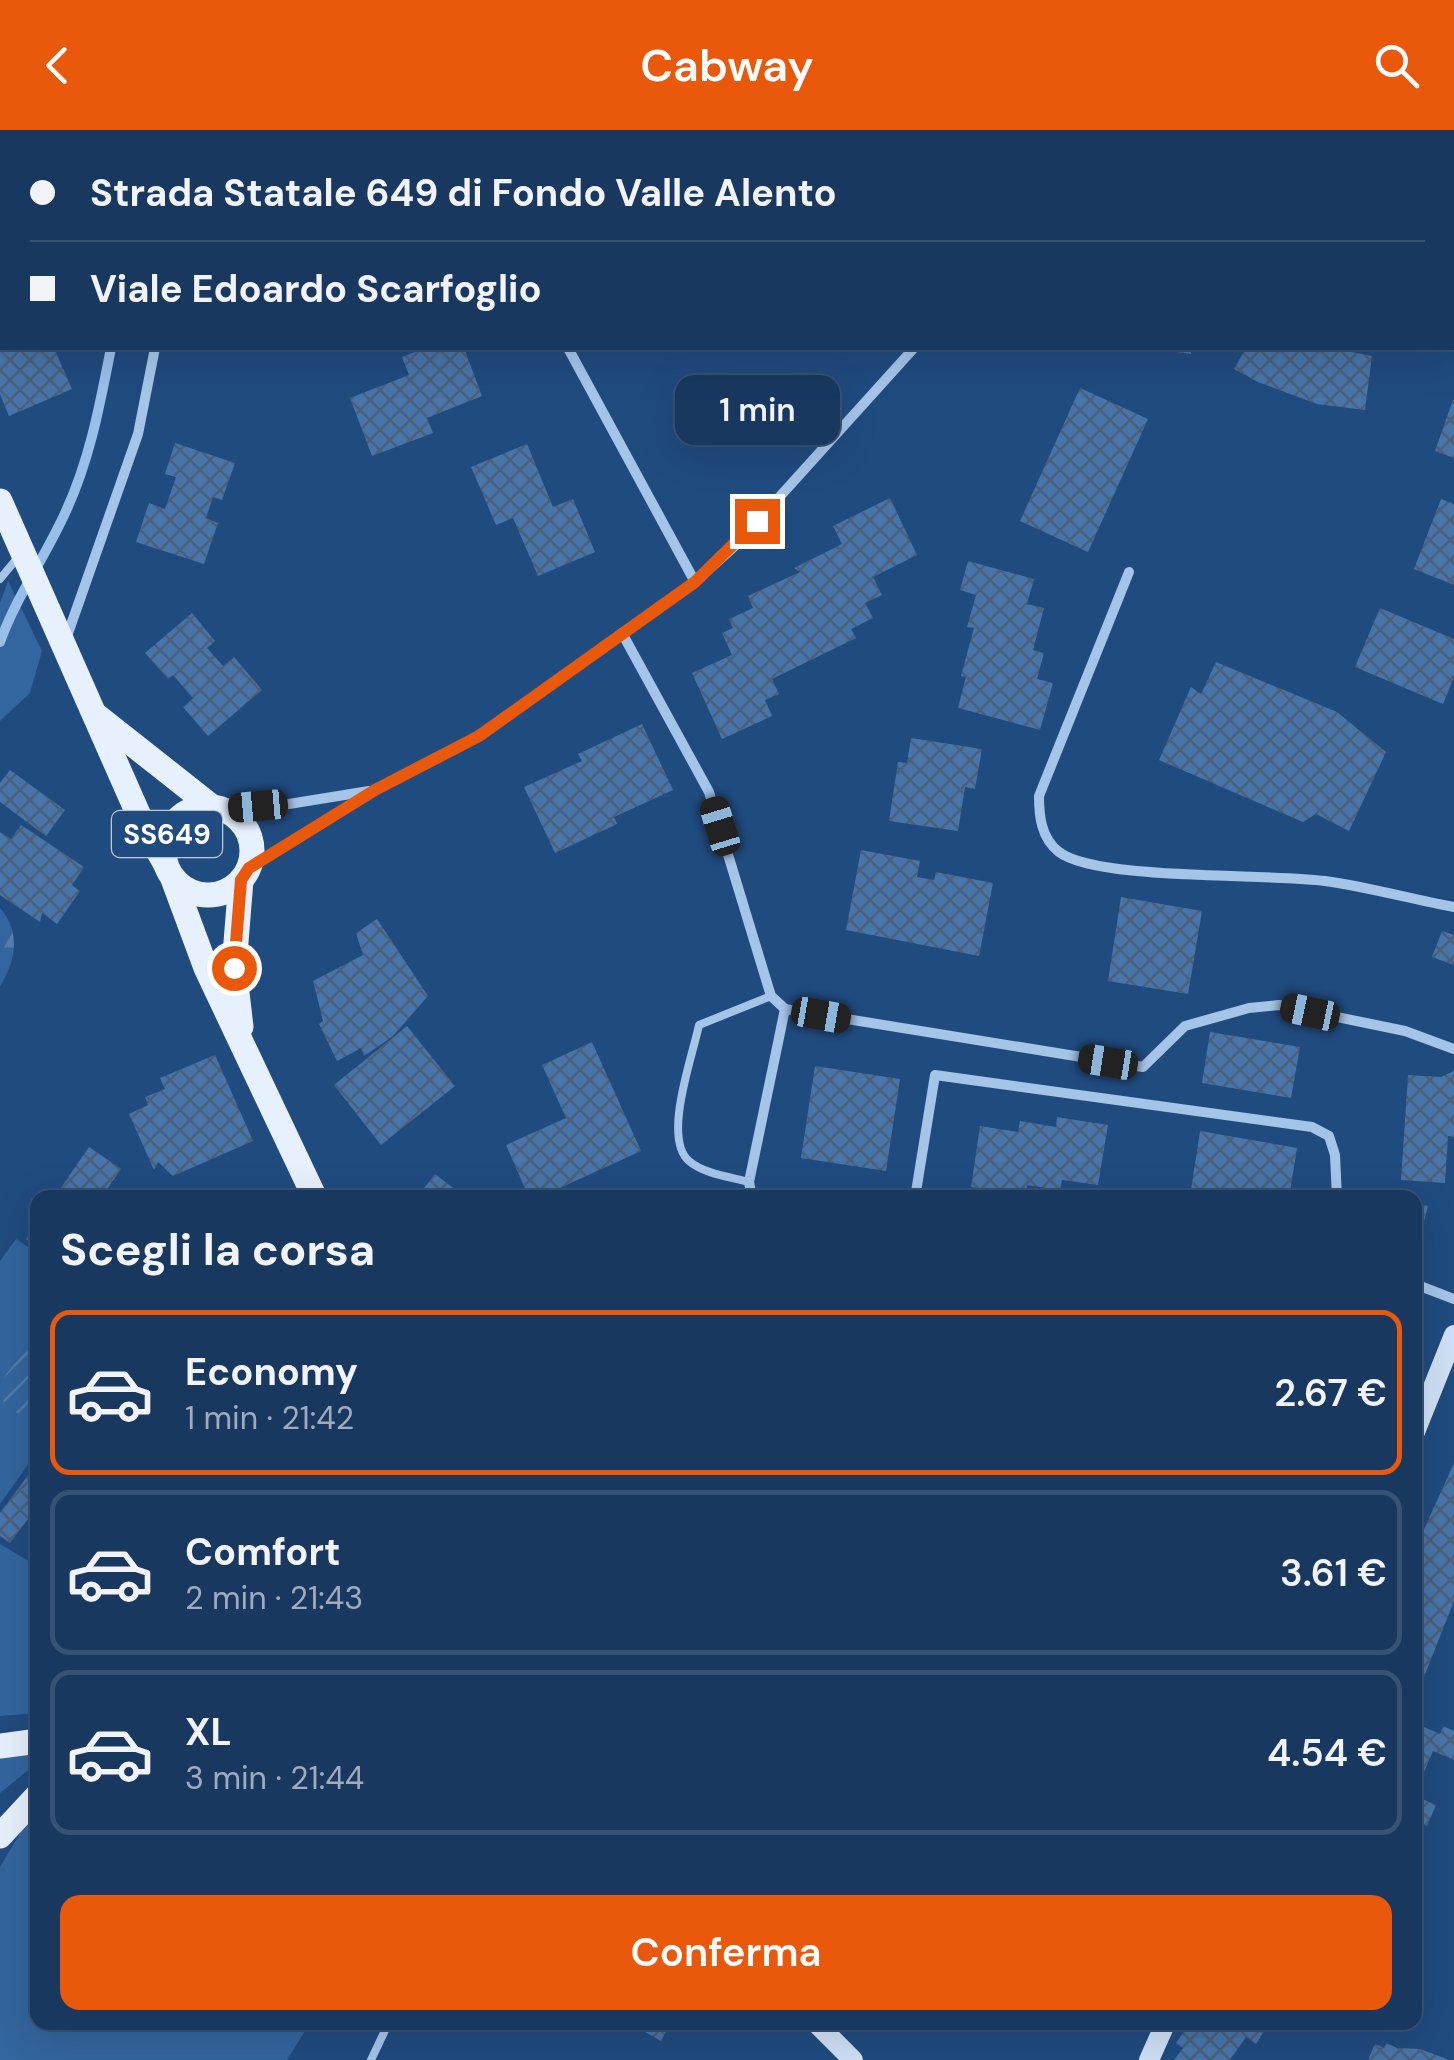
<!DOCTYPE html>
<html lang="it">
<meta charset="utf-8">
<style>
body{margin:0;font-family:"DM Sans",sans-serif;background:#254368;color:#f1f3f6;height:100vh;display:flex;flex-direction:column;font-size:38px;white-space:nowrap}
*{box-sizing:border-box;margin:0}
p{font-size:32px;color:#9facbd}
.icon{flex:none;width:55px;height:55px;fill:none;stroke:currentColor;stroke-width:2;stroke-linecap:round;stroke-linejoin:round}
.map{position:relative;flex:1;overflow:hidden}
.sheet{position:absolute;left:30px;top:1060px;width:1392px;height:840px;display:flex;flex-direction:column;background:#18385f;border-radius:20px;box-shadow:0 10px 40px #0002,0 0 0 2px #365274}
.sheet>*{flex:none}
.guide{position:absolute;left:0px;top:0px;width:1455px;height:220px;box-shadow:0 10px 40px #0002,0 0 0 2px #365274;display:grid;align-content:center;height:220px;padding:0 30px;background:#18385f}
.end{position:absolute;width:45px;height:45px;margin:-22px;border:12px solid #ea580c;background:#fff;box-shadow:0 0 0 5px #fff}
.from{border-radius:50%}
.bubble{position:absolute;height:70px;border-radius:20px;background:#18385f;box-shadow:0 10px 40px #0002,0 0 0 2px #365274;font-size:32px;font-weight:600;line-height:70px;text-align:center}
.car{position:absolute;width:30px;height:60px;margin:-30px -15px;border-radius:12px;box-shadow:0 0 8px 2px #0007;background:linear-gradient(#222 24%,#8ab4d8 0 40%,#222 0 76%,#8ab4d8 0 86%,#222 0)}
.guide b{display:flex;align-items:center;gap:35px;height:95px;font-size:38px}
.guide b+b{border-top:2px solid #365274}
.guide i{width:25px;height:25px;background:#f1f3f6}
ul{padding:0;list-style:none}
li{display:flex;align-items:center;gap:30px;height:165px;margin:0 20px 15px;padding:0 10px;border:5px solid #365274;border-radius:20px}
li div{flex:1}
li b{display:block;font-size:38px}
li em{font-style:normal;font-weight:600}
li.on{border-color:#ea580c}
li>.icon{width:90px;height:90px;stroke-width:1.5}
h2{padding:0 30px;font-size:45px;line-height:120px}
.cta{display:flex;gap:20px;margin-top:auto;padding:20px 30px}
.cta a{flex:1;height:115px;border-radius:20px;background:#ea580c;color:#fff;font-size:40px;font-weight:600;line-height:115px;text-align:center}
header{display:flex;justify-content:space-between;align-items:center;height:130px;padding:0 30px;background:#ea580c;color:#fff;font-size:45px;font-weight:600}
.map>svg:first-child{display:block}
</style>
<header><svg class="icon" aria-label="back" viewBox="0 0 24 24"><path d="M15 5l-7 7 7 7"/></svg>Cabway<svg class="icon" aria-label="search" viewBox="0 0 24 24"><circle cx="10" cy="10" r="6"/><path d="M15 15l6 6"/></svg></header>
<div class="map">
<svg width="1454" height="1930" viewBox="0 0 1454 1930">
<defs>
<pattern id="forest-firs" width="22" height="20" patternUnits="userSpaceOnUse" patternTransform="scale(2.5)"><rect width="22" height="20" fill="#33659e"/><path d="M5 1l3.5 6h-7zM16 11l3.5 6h-7z" fill="#527cad"/></pattern>
<pattern id="garden-furrows" width="10" height="10" patternUnits="userSpaceOnUse" patternTransform="scale(2.5)"><rect width="10" height="10" fill="#33659e"/><path d="M-1 1l2-2M0 10L10 0M9 11l2-2" fill="none" stroke="#527cad"/></pattern>
<pattern id="building-cross-hatch" width="8" height="8" patternUnits="userSpaceOnUse" patternTransform="scale(2.5)"><rect width="8" height="8" fill="#4875a9"/><path d="M0 0l8 8M0 8l8-8" fill="none" stroke="#4a607a"/></pattern>
</defs>
<rect width="100%" height="100%" fill="#204b7f"/>
<!-- grass -->
<g fill="#33659e">
<path d="M8,451L42,521L30,563L0,591V473Z"/>
<path d="M16,1109L37,1123V1201L0,1253V1131Z"/>
<path d="M0,1269L38,1299L37,1322L0,1374Z"/>
<path d="M0,1414L37,1436V1583L0,1586Z"/>
<path d="M37,1617V1633L0,1663V1622Z"/>
<path d="M37,1684L38,1892L310,1893L287,1930H0V1737L22,1700Z"/>
</g>
<!-- forest -->
<path fill="url(#forest-firs)" d="M0,778C21,802 16,831 0,856Z"/>
<!-- garden -->
<path fill="url(#garden-furrows)" d="M37,1201V1299L0,1269V1253Z"/>
<g fill="none" stroke-linecap="round" stroke-linejoin="round">
<!-- stream -->
<g stroke="#98bfe9" stroke-width="10">
<path d="M132,2L133,0"/>
<path d="M0,512C17,465 46,426 66,381C90,329 100,274 111,218"/>
</g>
</g>
<!-- building -->
<g fill="url(#building-cross-hatch)">
<path d="M0,218H54L72,259L9,286L0,264Z"/>
<path d="M425,218H464L482,266L427,288L433,303L372,326L350,268L409,245L402,227Z"/>
<path d="M1162,218H1191V224L1162,220Z"/>
<path d="M1246,218H1331L1372,226L1365,280L1317,274L1258,252L1234,239Z"/>
<path d="M1080,258L1148,289L1088,422L1020,391Z"/>
<path d="M1453,270H1454V328L1435,321Z"/>
<path d="M175,313L235,333L222,370L213,367L206,388L218,393L204,434L136,412L149,373L165,379L176,347L165,344Z"/>
<path d="M527,314L553,377L573,369L595,422L538,446L513,388L496,395L471,337Z"/>
<path d="M890,368L917,425L873,447L882,465L865,473L873,488L851,499L856,508L772,549L779,564L765,570L772,586L722,609L692,543L732,525L722,503L733,498L729,489L753,478L748,466L800,442L794,438L842,414L833,396Z"/>
<path d="M1441,369L1454,374V455L1414,439Z"/>
<path d="M968,431L1034,449L1027,474L1044,478L1033,520L1044,523L1037,549L1053,553L1040,600L958,578L966,547L961,546L974,498L967,497L976,465L960,460Z"/>
<path d="M1380,478L1454,509V547L1443,574L1355,537Z"/>
<path d="M192,483L215,511L207,518L223,536L234,527L262,560L208,606L183,577L193,568L173,545L168,549L145,523Z"/>
<path d="M1216,532L1337,582L1386,622L1349,701L1316,684L1303,692L1159,630L1191,557L1201,564Z"/>
<path d="M642,594L673,660L614,687L617,694L555,723L524,657L582,631L578,624Z"/>
<path d="M911,608L982,619L975,659L965,657L958,701L889,691L898,632L907,633Z"/>
<path d="M10,640L65,680L46,706L0,672V653Z"/>
<path d="M21,695L84,737L72,755L80,761L57,794L42,783L40,792L0,765V702L11,709Z"/>
<path d="M861,720L920,731L917,747L934,750L936,742L993,753L979,826L846,800Z"/>
<path d="M1121,767L1202,781L1188,864L1108,851Z"/>
<path d="M377,789L428,866L392,907L364,926L361,918L337,931L319,894L323,891L313,851L363,825L356,803Z"/>
<path d="M1442,801L1454,805V835L1432,827Z"/>
<path d="M407,896L455,956L381,1015L334,955Z"/>
<path d="M1210,902L1300,917L1291,968L1202,953Z"/>
<path d="M592,912L641,1021L538,1068H529L506,1015L566,988L542,935Z"/>
<path d="M215,925L253,1011L173,1046L158,1032L154,1040L129,984L148,975L145,967L165,959L160,948Z"/>
<path d="M815,936L900,949L886,1041L801,1028Z"/>
<path d="M1454,941V1007L1448,1006L1445,1053L1401,1050L1408,945L1441,947Z"/>
<path d="M1057,987L1108,995L1098,1055L1062,1050L1060,1060L1027,1055L1026,1065L971,1057L980,996L1018,1002L1020,991L1056,997Z"/>
<path d="M1200,1001L1297,1018L1289,1068H1233L1191,1060Z"/>
<path d="M89,1017L121,1039L101,1068H54Z"/>
<path d="M435,1044L461,1064L458,1068H416Z"/>
<path d="M1415,1073L1428,1076L1416,1122H1415Z"/>
<path d="M38,1092V1117L26,1109Z"/>
<path d="M38,1332V1376L10,1413L0,1406V1383Z"/>
<path d="M1454,1333V1471L1424,1547L1415,1543V1419Z"/>
<path d="M1415,1593L1440,1604L1443,1596L1454,1601V1630L1433,1621L1415,1663Z"/>
<path d="M1415,1666L1436,1675L1427,1696L1415,1691Z"/>
<path d="M628,1892H671L661,1911Z"/>
<path d="M1191,1892H1270L1256,1914L1246,1907L1230,1930H1174L1183,1918L1176,1913Z"/>
<path d="M1386,1913L1397,1918L1420,1919L1449,1930H1368L1375,1914L1384,1918Z"/>
</g>
<g fill="none" stroke-linecap="round" stroke-linejoin="round">
<!-- lane -->
<g stroke="#a4c4e8" stroke-width="8">
<path d="M0,449L19,426"/>
<path d="M749,1052C731,1047 704,1044 689,1031C662,1008 693,925 699,895L771,866"/>
<path d="M371,1930L389,1892"/>
</g>
<!-- street -->
<g stroke="#a4c4e8" stroke-width="10">
<path d="M466,0L467,2"/>
<path d="M832,0L834,2"/>
<path d="M172,2V0"/>
<path d="M1100,2L1102,0"/>
<path d="M1343,2L1345,0"/>
<path d="M568,218L695,452"/>
<path d="M1129,442L1039,666C1039,686 1041,708 1059,722C1097,751 1269,743 1325,751C1368,757 1411,769 1454,777"/>
<path d="M622,503L709,662L771,866L785,879L749,1052L752,1068"/>
<path d="M66,509L138,304L155,218"/>
<path d="M224,679L289,674L369,661"/>
<path d="M249,738L375,660L479,606L695,452L737,414L914,218"/>
<path d="M785,879L1143,937L1185,896L1249,878L1279,875L1405,901L1454,919"/>
<path d="M915,1068L935,945L1312,997L1329,1006L1335,1025L1337,1068"/>
<path d="M1415,1154L1454,1169"/>
</g>
<!-- secondary -->
<g stroke="#cfe1f6" stroke-width="20">
<path d="M1415,1302L1454,1205"/>
<path d="M815,1892L853,1930"/>
<path d="M1149,1930L1166,1892"/>
</g>
<!-- primary -->
<g stroke="#e7f0fd" stroke-width="25">
<path d="M0,371L140,688L166,735"/>
<path d="M97,586L211,676"/>
<circle cx="208" cy="721" r="44"/>
<path d="M173,749L206,838L315,1068"/>
<path d="M241,750L234,837L241,897"/>
<path d="M0,1616L38,1611"/>
<path d="M0,1706L38,1665"/>
</g>
</g>
<g fill="none" stroke-linecap="round" stroke-linejoin="round">
<!-- route -->
<path stroke="#ea580c" stroke-width="12" d="M234,838L241,750L249,738L375,660L479,606L695,452L757,391"/>
</g>
<g text-anchor="middle" stroke-width="10" stroke-linejoin="round" paint-order="stroke">
<!-- shield labels -->
<rect fill="#204b7f" stroke="#bcc9d9" stroke-width="2.5" x="112" y="681" width="110" height="46" rx="8"/>
<g font-size="28" font-weight="bold" fill="#fff">
<text x="167" y="714">SS649</text>
</g>
</g>
</svg>
<i class="end from" style="left:234px;top:838px"></i>
<i class="end" style="left:757px;top:391px"></i>
<div class="bubble" style="left:675px;top:245px;width:165px">1 min</div>
<i class="car" style="left:258px;top:676px;rotate:265deg"></i>
<i class="car" style="left:720px;top:696px;rotate:343deg"></i>
<i class="car" style="left:1310px;top:882px;rotate:282deg"></i>
<i class="car" style="left:821px;top:885px;rotate:100deg"></i>
<i class="car" style="left:1108px;top:932px;rotate:279deg"></i>
<div class="guide">
<b><i class="from"></i>Strada Statale 649 di Fondo Valle Alento</b>
<b><i></i>Viale Edoardo Scarfoglio</b>
</div>
<section class="sheet">
<h2>Scegli la corsa</h2>
<ul>
<li class="on"><svg class="icon" aria-label="car" viewBox="0 0 24 24"><path d="M5 17H2v-5l4-1 3-4h7l3 4 3 1v5h-3M9 17h6M6 11h13"/><circle cx="7" cy="17" r="2"/><circle cx="17" cy="17" r="2"/></svg><div><b>Economy</b><p>1 min · 21:42</p></div><em>2.67 €</em></li>
<li><svg class="icon" aria-label="car" viewBox="0 0 24 24"><path d="M5 17H2v-5l4-1 3-4h7l3 4 3 1v5h-3M9 17h6M6 11h13"/><circle cx="7" cy="17" r="2"/><circle cx="17" cy="17" r="2"/></svg><div><b>Comfort</b><p>2 min · 21:43</p></div><em>3.61 €</em></li>
<li><svg class="icon" aria-label="car" viewBox="0 0 24 24"><path d="M5 17H2v-5l4-1 3-4h7l3 4 3 1v5h-3M9 17h6M6 11h13"/><circle cx="7" cy="17" r="2"/><circle cx="17" cy="17" r="2"/></svg><div><b>XL</b><p>3 min · 21:44</p></div><em>4.54 €</em></li>
</ul>
<div class="cta"><a>Conferma</a></div>
</section>
</div>
